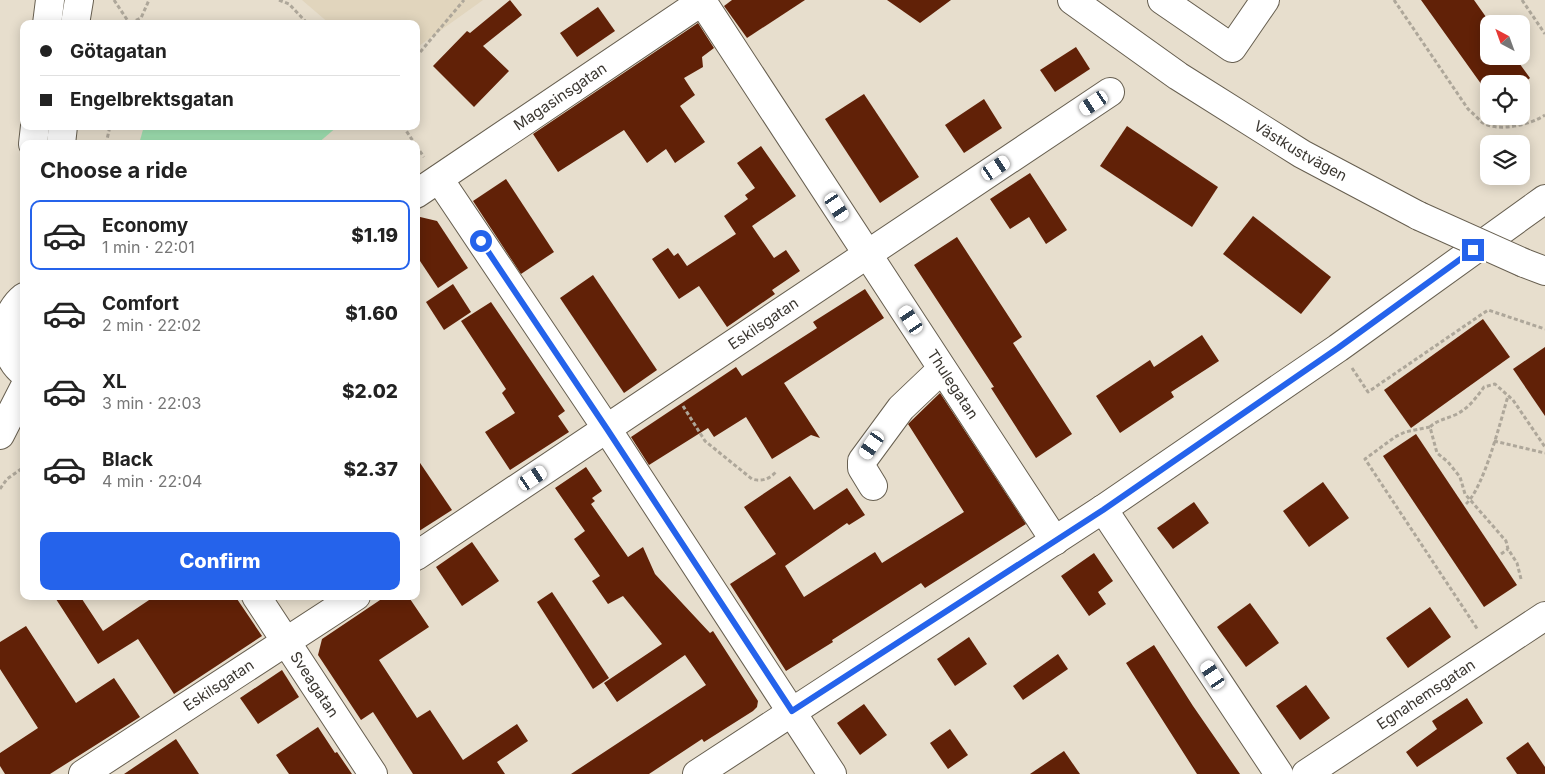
<!DOCTYPE html>
<meta charset="utf-8">
<style>
body{margin:0;font-family:Inter,sans-serif;background:#f6f6f6;color:#222;height:100vh;display:flex;flex-direction:column;font-size:19px;white-space:nowrap}
*{box-sizing:border-box;margin:0}
p{font-size:16px;color:#767676}
.icon{flex:none;width:28px;height:28px;fill:none;stroke:currentColor;stroke-width:2;stroke-linecap:round;stroke-linejoin:round}
.map{position:relative;flex:1;overflow:hidden}
.details{position:absolute;left:20px;top:140px;width:400px;height:460px;display:flex;flex-direction:column;background:#fff;border-radius:10px;box-shadow:0 2px 12px #0003}
.details>*{flex:none}
.guide{position:absolute;left:20px;top:20px;width:400px;height:110px;border-radius:10px;box-shadow:0 2px 12px #0003;display:grid;align-content:center;height:110px;padding:0 20px;background:#fff}
.needle{width:32px;rotate:319deg}
.buttons{position:absolute;left:1480px;top:15px;display:grid;gap:10px}
.buttons a{display:grid;place-items:center;width:50px;height:50px;border-radius:10px;background:#fff;box-shadow:0 2px 12px #0003;font-size:25px}
.end{position:absolute;width:22px;height:22px;margin:-11px;border:6px solid #2563eb;background:#fff;box-shadow:0 0 0 2px #fff}
.from{border-radius:50%}
.car{position:absolute;width:15px;height:30px;margin:-15px -8px;border-radius:6px;box-shadow:0 0 4px 1px #0007;background:linear-gradient(#fff 24%,#345 0 40%,#fff 0 76%,#345 0 86%,#fff 0)}
.guide b{display:flex;align-items:center;gap:18px;height:48px;font-size:19px}
.guide b+b{border-top:1px solid #e0e0e0}
.guide i{width:12px;height:12px;background:#222}
ul{padding:0;list-style:none}
li{display:flex;align-items:center;gap:15px;height:70px;margin:0 10px 8px;padding:0 10px;border:2px solid transparent;border-radius:10px}
li div{flex:1}
li b{display:block;font-size:19px}
li em{font-style:normal;font-weight:800}
li.active{border-color:#2563eb}
li>.icon{width:45px;height:45px;stroke-width:1.5}
h2{padding:0 20px;font-size:22px;line-height:60px}
.cta{display:flex;gap:10px;margin-top:auto;padding:10px 20px}
.cta a{flex:1;height:58px;border-radius:10px;background:#2563eb;color:#fff;font-size:20px;font-weight:800;line-height:58px;text-align:center}
.map>svg:first-child{display:block}
</style>
<div class="map">
<svg width="1545" height="774" viewBox="0 0 1545 774">
<rect width="100%" height="100%" fill="#e7decd"/>
<!-- built -->
<path fill="#e1d5bd" d="M302,0H483L416,48V24H330Z"/>
<!-- green -->
<path fill="#9fe1b1" d="M144,126H338L317,144H139Z"/>
<!-- building -->
<g fill="#612107">
<path d="M510,0L522,15L483,46L509,71L474,107L433,66L467,31L470,33Z"/>
<path d="M732,0H805L747,38L724,6Z"/>
<path d="M887,0H951L920,23Z"/>
<path d="M1421,0H1474L1491,24H1489V56H1514L1530,78L1521,85L1489,84V95Z"/>
<path d="M598,7L615,31L577,57L560,33Z"/>
<path d="M698,23L714,48L702,57L703,67L684,78L695,95L680,106L705,142L675,163L666,149L647,163L624,130L558,172L533,134Z"/>
<path d="M1076,47L1090,69L1055,92L1040,70Z"/>
<path d="M864,94L919,177L880,203L825,119Z"/>
<path d="M984,99L1002,128L964,153L945,125Z"/>
<path d="M1127,126L1218,187L1192,227L1100,166Z"/>
<path d="M761,146L796,196L752,226L774,258L786,250L800,271L772,290L775,294L727,327L699,286L679,299L652,259L668,248L674,256L678,253L687,266L736,234L724,216L748,199L745,195L755,188L737,163Z"/>
<path d="M1030,173L1067,230L1046,244L1029,217L1010,229L990,199Z"/>
<path d="M506,179L554,252L521,274L473,201Z"/>
<path d="M416,216L437,221L468,268L438,288L416,255Z"/>
<path d="M1253,216L1331,277L1301,314L1223,254Z"/>
<path d="M957,237L1022,337L1013,343L1072,434L1036,458L991,388L994,387L914,265Z"/>
<path d="M593,275L657,370L624,393L560,298Z"/>
<path d="M453,284L471,312L444,330L426,302Z"/>
<path d="M865,289L884,318L784,383L820,438L811,435L772,459L746,417L714,437L708,428L649,465L631,437L736,367L742,376L817,328L813,322Z"/>
<path d="M491,302L565,411L558,416L569,432L510,470L485,432L515,413L502,393L506,389L461,321Z"/>
<path d="M1483,319L1510,357L1411,428L1384,390Z"/>
<path d="M1202,335L1219,361L1171,392L1174,397L1120,433L1096,396L1150,360L1154,367Z"/>
<path d="M1545,347V416L1513,369Z"/>
<path d="M940,393L1026,524L925,588L921,583L832,640L833,642L786,671L730,584L776,554L744,507L790,476L814,510L847,488L865,515L849,525L847,523L785,566L804,597L875,552L882,563L964,512L908,424Z"/>
<path d="M1416,434L1517,585L1484,607L1383,456Z"/>
<path d="M416,457L452,510L416,533Z"/>
<path d="M586,467L602,491L592,498L595,501L591,504L628,557L643,547L655,574L710,633L713,631L758,701L757,707L753,711L704,742L702,739L649,774H571L706,685L685,655L617,702L604,683L662,644L623,596L608,604L592,581L600,576L574,539L585,531L555,488Z"/>
<path d="M1323,482L1349,518L1309,547L1283,511Z"/>
<path d="M1194,502L1209,523L1173,549L1157,528Z"/>
<path d="M472,542L499,581L462,606L436,567Z"/>
<path d="M1094,553L1113,581L1098,592L1106,604L1089,616L1061,576Z"/>
<path d="M552,592L609,678L593,689L537,602Z"/>
<path d="M54,596H80L103,631L155,596H235L262,636L174,694L138,639L98,664Z"/>
<path d="M386,596H408L429,627L379,660L417,718L430,710L463,760L517,724L528,741L497,762L505,774H413L373,712L361,720L318,655L322,639Z"/>
<path d="M1250,603L1279,643L1246,667L1217,627Z"/>
<path d="M1430,607L1451,637L1408,668L1386,638Z"/>
<path d="M26,626L76,703L114,678L140,717L50,774H5L0,766V753L38,728L0,669V642Z"/>
<path d="M969,637L987,664L955,686L937,659Z"/>
<path d="M1154,645L1193,706L1240,774H1197L1126,663Z"/>
<path d="M1058,654L1068,669L1023,700L1013,686Z"/>
<path d="M282,670L299,697L258,724L240,698Z"/>
<path d="M1306,685L1330,718L1300,740L1276,706Z"/>
<path d="M1467,698L1483,723L1417,767L1406,752L1437,729L1432,721Z"/>
<path d="M864,704L887,735L860,755L837,723Z"/>
<path d="M318,727L335,753L337,752L352,774H289L276,755Z"/>
<path d="M950,729L968,755L948,769L930,743Z"/>
<path d="M176,739L199,774H124Z"/>
<path d="M1528,742L1545,767V774H1517L1506,758Z"/>
<path d="M1064,751L1080,774H1030Z"/>
</g>
<g fill="none" stroke-linecap="round" stroke-linejoin="round">
<defs>
<g id="minor">
<path id="s1" d="M1072,0L1178,76L1302,154L1419,216"/>
<path d="M1162,0L1232,48L1265,0"/>
<path id="s2" d="M702,1L1055,541"/>
<path d="M47,24L50,0"/>
<path d="M75,24L79,0"/>
<path d="M33,144L35,126"/>
<path d="M61,144L63,126"/>
<path d="M439,179L607,429L832,774"/>
<path id="s3" d="M416,194L704,0"/>
<path d="M1524,263L1545,271"/>
<path d="M24,297C0,316 0,355 24,373"/>
<path d="M0,435L24,388"/>
<path d="M873,486L862,468V461L901,408L942,369"/>
<path d="M1103,509L1279,774"/>
<path id="s4" d="M416,556L1110,92"/>
<path id="s5" d="M256,596L373,774"/>
<path id="s6" d="M83,774L356,596"/>
<path d="M697,774L1103,509L1338,348L1545,199"/>
<path id="s7" d="M1306,774L1545,616"/>
</g>
</defs>
<!-- minor casing -->
<use href="#minor" stroke="#675f50" stroke-width="30"/>
<!-- path -->
<g stroke="#aea79a" stroke-width="3" stroke-dasharray="4 2.5" stroke-linecap="butt">
<path d="M114,0L130,24"/>
<path d="M279,0L289,4L308,24"/>
<path d="M1394,0L1468,109C1473,113 1478,119 1483,123C1499,132 1530,125 1545,115"/>
<path d="M1522,0L1545,34"/>
<path d="M130,23L141,18L149,0"/>
<path d="M416,57L464,0"/>
<path d="M403,126L415,144"/>
<path d="M106,144L110,126"/>
<path d="M416,146L424,157"/>
<path d="M1352,368L1368,392L1488,310L1545,329"/>
<path d="M683,406L705,441L752,479C762,482 769,479 776,472"/>
<path d="M1430,427L1405,432L1395,437L1365,459L1478,630"/>
<path d="M1494,441L1545,453"/>
<path d="M0,489L7,479L24,467"/>
<path d="M1466,504C1484,487 1500,423 1508,396"/>
<path d="M1501,554L1508,549"/>
<path d="M1521,579L1517,563L1508,549L1506,541L1465,494L1460,477L1448,462L1437,453L1430,427C1437,420 1446,419 1455,415C1468,409 1476,398 1484,387L1495,384L1513,400L1545,447"/>
</g>
<!-- minor -->
<use href="#minor" stroke="#fff" stroke-width="28"/>
<defs>
<path id="minor-bridge" d="M1419,216L1524,263"/>
</defs>
<!-- minor-bridge casing -->
<use href="#minor-bridge" stroke="#675f50" stroke-width="30" stroke-linecap="butt"/>
<!-- minor-bridge -->
<use href="#minor-bridge" stroke="#fff" stroke-width="28"/>
</g>
<g fill="none" stroke-linecap="round" stroke-linejoin="round">
<!-- route -->
<path stroke="#2563eb" stroke-width="6" d="M481,241L607,429L792,711L1103,510L1338,348L1473,250"/>
</g>
<g text-anchor="middle" stroke-width="5" stroke-linejoin="round" paint-order="stroke">
<!-- street labels -->
<g font-size="15" fill="#3a3630" stroke="#e7decd">
<text dy="5" stroke="none"><textPath href="#s3" startOffset="174">Magasinsgatan</textPath></text>
<text dy="5" stroke="none"><textPath href="#s1" startOffset="274">Västkustvägen</textPath></text>
<text dy="5" stroke="none"><textPath href="#s4" startOffset="418">Eskilsgatan</textPath></text>
<text dy="5" stroke="none"><textPath href="#s2" startOffset="458">Thulegatan</textPath></text>
<text dy="5" stroke="none"><textPath href="#s6" startOffset="162">Eskilsgatan</textPath></text>
<text dy="5" stroke="none"><textPath href="#s5" startOffset="106">Sveagatan</textPath></text>
<text dy="5" stroke="none"><textPath href="#s7" startOffset="144">Egnahemsgatan</textPath></text>
</g>
</g>
</svg>
<div class="buttons">
<a><svg class="needle" viewBox="-14 -14 28 28"><path d="M0-13l5 13h-10z" fill="#e53935"/><path d="M0 13l5-13h-10z" fill="#767676"/></svg></a>
<a><svg class="icon" aria-label="locate" viewBox="0 0 24 24"><circle cx="12" cy="12" r="6"/><path d="M12 2v4M12 18v4M2 12h4M18 12h4"/></svg></a>
<a><svg class="icon" aria-label="layers" viewBox="0 0 24 24"><path d="M12 4l9 5-9 5-9-5zM3 14l9 5 9-5"/></svg></a>
</div>
<i class="end from" style="left:481px;top:241px"></i>
<i class="end" style="left:1473px;top:250px"></i>
<i class="car" style="left:1094px;top:103px;rotate:236deg"></i>
<i class="car" style="left:996px;top:168px;rotate:56deg"></i>
<i class="car" style="left:837px;top:207px;rotate:147deg"></i>
<i class="car" style="left:911px;top:320px;rotate:327deg"></i>
<i class="car" style="left:872px;top:445px;rotate:215deg"></i>
<i class="car" style="left:533px;top:478px;rotate:56deg"></i>
<i class="car" style="left:1213px;top:675px;rotate:327deg"></i>
<div class="guide">
<b><i class="from"></i>Götagatan</b>
<b><i></i>Engelbrektsgatan</b>
</div>
<section class="details">
<h2>Choose a ride</h2>
<ul>
<li class="active"><svg class="icon" aria-label="car" viewBox="0 0 24 24"><path d="M5 17H2v-5l4-1 3-4h7l3 4 3 1v5h-3M9 17h6M6 11h13"/><circle cx="7" cy="17" r="2"/><circle cx="17" cy="17" r="2"/></svg><div><b>Economy</b><p>1 min · 22:01</p></div><em>$1.19</em></li>
<li><svg class="icon" aria-label="car" viewBox="0 0 24 24"><path d="M5 17H2v-5l4-1 3-4h7l3 4 3 1v5h-3M9 17h6M6 11h13"/><circle cx="7" cy="17" r="2"/><circle cx="17" cy="17" r="2"/></svg><div><b>Comfort</b><p>2 min · 22:02</p></div><em>$1.60</em></li>
<li><svg class="icon" aria-label="car" viewBox="0 0 24 24"><path d="M5 17H2v-5l4-1 3-4h7l3 4 3 1v5h-3M9 17h6M6 11h13"/><circle cx="7" cy="17" r="2"/><circle cx="17" cy="17" r="2"/></svg><div><b>XL</b><p>3 min · 22:03</p></div><em>$2.02</em></li>
<li><svg class="icon" aria-label="car" viewBox="0 0 24 24"><path d="M5 17H2v-5l4-1 3-4h7l3 4 3 1v5h-3M9 17h6M6 11h13"/><circle cx="7" cy="17" r="2"/><circle cx="17" cy="17" r="2"/></svg><div><b>Black</b><p>4 min · 22:04</p></div><em>$2.37</em></li>
</ul>
<div class="cta"><a>Confirm</a></div>
</section>
</div>
